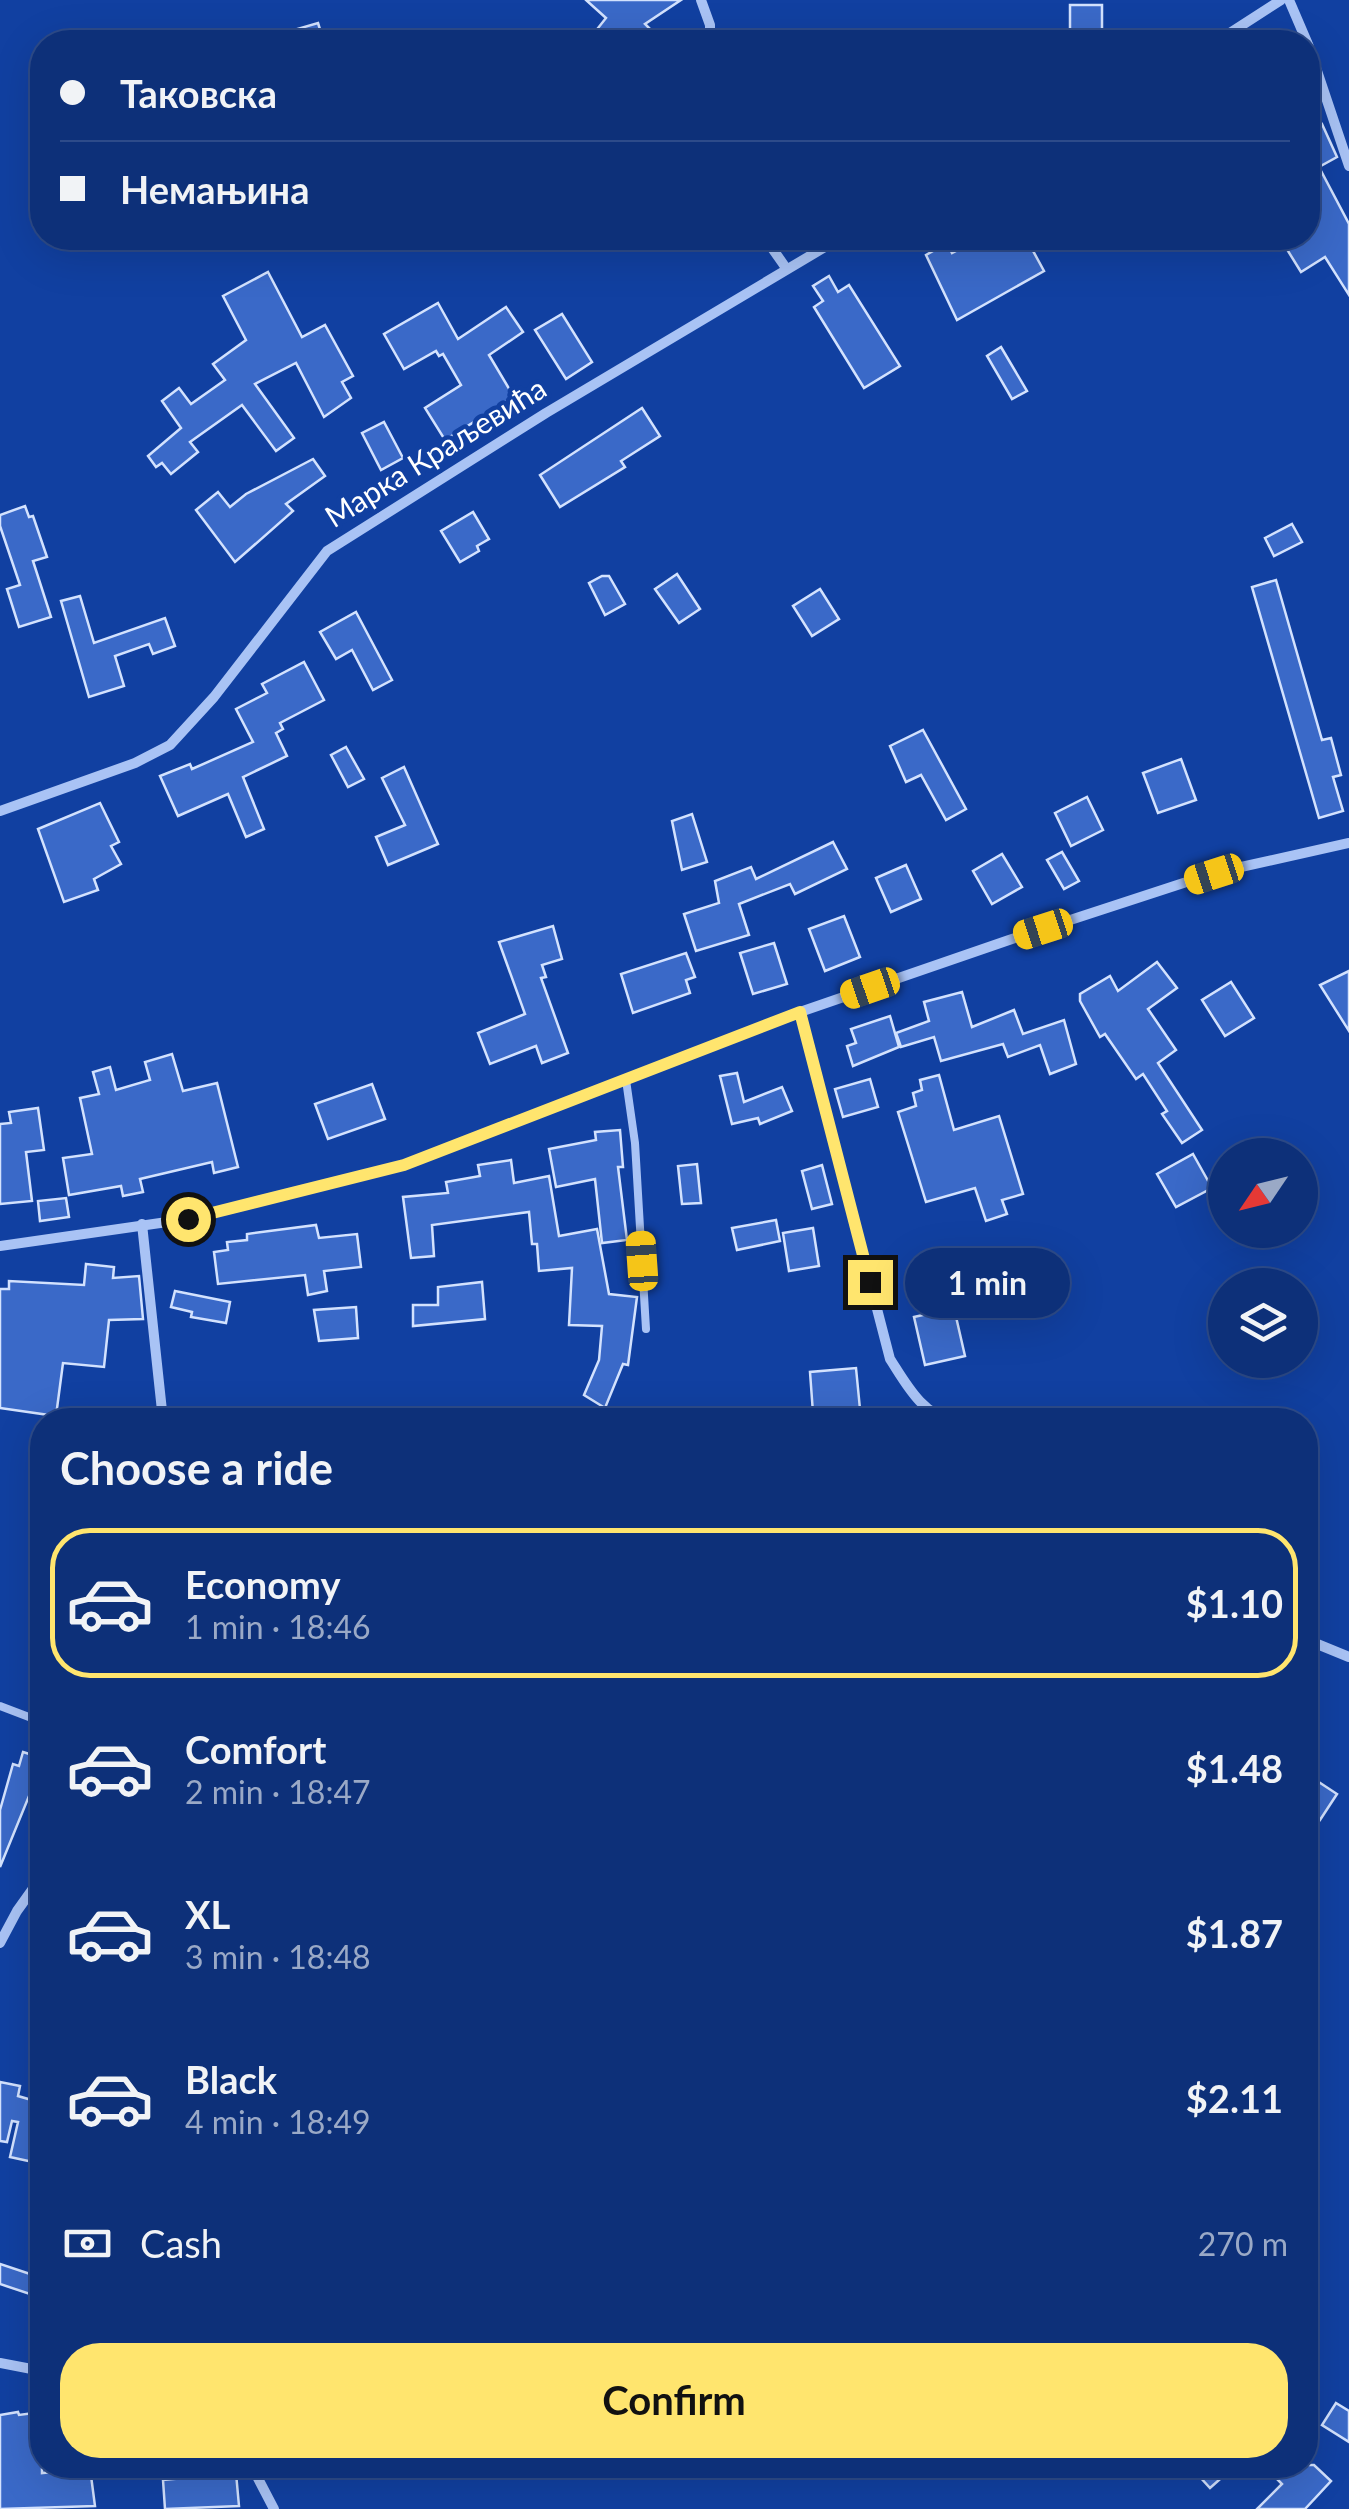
<!DOCTYPE html>
<meta charset="utf-8">
<style>
body{margin:0;font-family:Lato,sans-serif;background:#1b3c80;color:#f1f3f6;height:100vh;display:flex;flex-direction:column;font-size:38px;white-space:nowrap}
*{box-sizing:border-box;margin:0}
p{font-size:32px;color:#9aa9c6}
.icon{flex:none;width:55px;height:55px;fill:none;stroke:currentColor;stroke-width:2;stroke-linecap:round;stroke-linejoin:round}
.map{position:relative;flex:1;overflow:hidden}
.side{position:absolute;left:30px;top:1408px;width:1288px;height:1070px;display:flex;flex-direction:column;background:#0d3079;border-radius:40px;box-shadow:0 10px 40px #0002,0 0 0 2px #2d4b8a}
.side>*{flex:none}
.guide{position:absolute;left:30px;top:30px;width:1290px;height:220px;border-radius:40px;box-shadow:0 10px 40px #0002,0 0 0 2px #2d4b8a;display:grid;align-content:center;height:220px;padding:0 30px;background:#0d3079}
.needle{width:65px;rotate:235deg}
.controls{position:absolute;left:1208px;top:1138px;display:grid;gap:20px}
.controls a{display:grid;place-items:center;width:110px;height:110px;border-radius:50%;background:#0d3079;box-shadow:0 10px 40px #0002,0 0 0 2px #2d4b8a;font-size:50px}
.end{position:absolute;width:45px;height:45px;margin:-22px;border:12px solid #ffe56e;background:#111;box-shadow:0 0 0 5px #111}
.from{border-radius:50%}
.bubble{position:absolute;height:70px;border-radius:35px;background:#0d3079;box-shadow:0 10px 40px #0002,0 0 0 2px #2d4b8a;font-size:32px;font-weight:700;line-height:70px;text-align:center}
.car{position:absolute;width:30px;height:60px;margin:-30px -15px;border-radius:12px;box-shadow:0 0 8px 2px #0007;background:linear-gradient(#f5c518 24%,#345 0 40%,#f5c518 0 76%,#345 0 86%,#f5c518 0)}
.guide b{display:flex;align-items:center;gap:35px;height:95px;font-size:38px}
.guide b+b{border-top:2px solid #2d4b8a}
.guide i{width:25px;height:25px;background:#f1f3f6}
ul{padding:0;list-style:none}
li{display:flex;align-items:center;gap:30px;height:150px;margin:0 20px 15px;padding:0 10px;border:5px solid transparent;border-radius:40px}
li div{flex:1}
li b{display:block;font-size:38px}
li em{font-style:normal;font-weight:700}
li.active{border-color:#ffe56e}
li>.icon{width:90px;height:90px;stroke-width:1.5}
h2{padding:0 30px;font-size:45px;line-height:120px}
.pay{display:flex;align-items:center;gap:25px;height:110px;padding:0 30px;font-size:38px}
.pay p{margin-inline-start:auto}
.cta{display:flex;gap:20px;margin-top:auto;padding:20px 30px}
.cta a{flex:1;height:115px;border-radius:40px;background:#ffe56e;color:#111;font-size:40px;font-weight:700;line-height:115px;text-align:center}
.map>svg:first-child{display:block}
</style>
<div class="map">
<svg width="1349" height="2509" viewBox="0 0 1349 2509">
<rect width="100%" height="100%" fill="#1140a1"/>
<!-- building -->
<g fill="#3a69c8" stroke="#d3e2fe" stroke-width="2.5">
<path d="M586,0H681L645,24L655,34L646,42H587L606,18Z"/>
<path d="M1070,5H1102V32H1095L1096,42H1070Z"/>
<path d="M318,23L324,42H267L266,38Z"/>
<path d="M1322,124L1337,157L1319,167L1349,224V295L1325,257L1301,272L1280,238H1308V133Z"/>
<path d="M981,238H1026L1044,271L957,320L926,255L947,243L952,253Z"/>
<path d="M268,272L302,337L325,325L353,376L342,382L351,398L324,417L296,363L255,384L294,438L276,451L242,405L190,442L198,452L171,474L162,463L156,467L148,456L181,428L162,401L179,388L191,404L225,380L213,364L246,340L223,296Z"/>
<path d="M829,276L838,292L849,285L900,366L864,388L814,307L823,301L813,286Z"/>
<path d="M438,303L458,339L506,307L523,332L489,355L514,397L445,440L425,408L461,385L443,354L439,356L436,351L404,369L384,334Z"/>
<path d="M562,314L592,362L566,379L535,330Z"/>
<path d="M1001,347L1027,391L1012,399L987,356Z"/>
<path d="M642,408L660,436L621,461L625,467L560,507L540,475Z"/>
<path d="M384,422L403,458L381,470L362,433Z"/>
<path d="M313,459L325,476L286,504L293,511L235,562L196,510L218,492L230,507L246,494Z"/>
<path d="M25,506L29,517L33,516L47,557L33,561L51,617L19,627L7,589L20,585L0,526V515Z"/>
<path d="M473,512L489,539L477,546L479,551L460,562L441,531Z"/>
<path d="M1292,524L1302,542L1274,556L1265,538Z"/>
<path d="M677,574L700,609L679,623L655,589Z"/>
<path d="M602,576H609L625,604L605,615L589,583Z"/>
<path d="M1276,580L1322,740L1331,738L1341,775L1333,777L1343,811L1319,818L1252,587Z"/>
<path d="M820,589L839,619L812,636L793,606Z"/>
<path d="M80,596L94,643L165,618L175,646L153,654L149,644L115,656L124,686L89,697L61,601Z"/>
<path d="M356,612L392,680L373,690L352,650L336,659L320,632Z"/>
<path d="M304,662L324,700L280,723L283,729L276,733L287,756L243,777L264,829L246,837L228,794L178,816L160,776L190,764L192,769L253,742L236,709L267,693L262,684Z"/>
<path d="M923,730L966,809L946,820L921,775L906,782L890,746Z"/>
<path d="M346,747L364,779L348,787L331,755Z"/>
<path d="M1181,759L1196,800L1158,813L1143,773Z"/>
<path d="M404,767L438,844L388,865L376,837L405,825L382,778Z"/>
<path d="M1087,797L1103,830L1071,846L1055,813Z"/>
<path d="M100,803L119,842L111,846L121,864L94,879L98,890L64,902L38,829Z"/>
<path d="M692,814L707,862L682,870L672,821Z"/>
<path d="M833,842L847,869L795,894L790,884L739,904L749,935L696,951L684,914L719,903L715,881L751,867L756,879Z"/>
<path d="M1062,852L1079,881L1064,889L1047,860Z"/>
<path d="M1002,854L1022,887L992,904L973,871Z"/>
<path d="M906,865L921,899L891,912L876,878Z"/>
<path d="M844,916L860,957L825,971L809,929Z"/>
<path d="M553,926L562,959L542,965L546,977L541,978L568,1053L542,1063L536,1046L490,1064L478,1033L525,1014L499,942Z"/>
<path d="M774,943L787,984L753,994L740,953Z"/>
<path d="M686,953L695,977L686,980L690,993L633,1013L621,974Z"/>
<path d="M1157,962L1177,988L1148,1009L1176,1050L1158,1063L1202,1130L1182,1143L1162,1114L1167,1111L1143,1074L1136,1079L1105,1034L1100,1037L1080,1001V994L1110,976L1118,991Z"/>
<path d="M1349,971V1031L1320,985Z"/>
<path d="M1231,982L1254,1018L1225,1036L1202,1000Z"/>
<path d="M962,992L972,1027L1014,1010L1023,1034L1064,1020L1076,1064L1050,1074L1040,1045L1008,1057L1003,1044L941,1061L934,1037L901,1047L896,1033L929,1021L924,1002Z"/>
<path d="M890,1016L899,1047L853,1066L847,1046L856,1043L851,1029Z"/>
<path d="M172,1054L183,1091L217,1083L238,1167L214,1173L212,1162L140,1179L143,1192L123,1196L121,1186L69,1195L63,1158L92,1154L80,1098L99,1094L93,1072L110,1067L116,1090L150,1080L145,1062Z"/>
<path d="M737,1073L744,1102L782,1087L792,1111L760,1124L758,1118L732,1124L720,1076Z"/>
<path d="M939,1075L954,1130L999,1116L1023,1194L1002,1200L1007,1214L986,1221L975,1188L926,1202L898,1112L916,1106L913,1093L922,1090L920,1080Z"/>
<path d="M870,1079L878,1107L843,1117L835,1089Z"/>
<path d="M372,1084L385,1119L328,1139L315,1104Z"/>
<path d="M38,1108L44,1150L26,1152L32,1201L0,1204V1124L11,1123L9,1112Z"/>
<path d="M620,1130L623,1167H618L627,1240L602,1243L595,1179L556,1187L549,1149L596,1140L595,1132Z"/>
<path d="M1193,1154L1212,1188L1176,1207L1157,1174Z"/>
<path d="M511,1160L514,1183L549,1176L559,1236L597,1229L609,1294L637,1297L628,1365L623,1364L605,1408L584,1395L599,1360L602,1326L569,1325L572,1268L539,1271L537,1244H532L529,1212L432,1225L434,1256L411,1258L403,1197L448,1193L446,1182L480,1176L478,1165Z"/>
<path d="M697,1164L701,1203L682,1204L678,1166Z"/>
<path d="M822,1165L832,1204L812,1209L802,1171Z"/>
<path d="M66,1198L69,1217L40,1221L38,1201Z"/>
<path d="M776,1220L780,1241L737,1250L732,1228Z"/>
<path d="M316,1225L319,1238L357,1234L361,1267L324,1271L327,1291L308,1295L305,1275L218,1284L214,1252L228,1250L227,1242L247,1240V1234Z"/>
<path d="M813,1228L819,1266L789,1271L783,1233Z"/>
<path d="M86,1264L114,1267L113,1278L139,1276L143,1319L109,1320L104,1367L63,1363L56,1416L0,1408V1289H9V1281L84,1285Z"/>
<path d="M482,1282L485,1319L413,1326V1305H438V1287Z"/>
<path d="M175,1291L230,1302L226,1323L191,1317L192,1312L171,1307Z"/>
<path d="M356,1307L358,1338L319,1341L314,1310Z"/>
<path d="M954,1308L965,1356L925,1365L914,1317Z"/>
<path d="M856,1368L860,1409L813,1413L810,1372Z"/>
<path d="M23,1752L42,1758V1800L29,1796L0,1867V1810L13,1764L19,1766Z"/>
<path d="M1305,1773L1337,1794L1320,1820L1305,1810Z"/>
<path d="M0,2082L20,2086L18,2096L42,2103V2164L10,2157L18,2122L12,2121L7,2142L0,2141Z"/>
<path d="M0,2264L42,2278V2298L0,2284Z"/>
<path d="M1336,2403L1349,2411V2442L1322,2425Z"/>
<path d="M18,2412L19,2415L42,2412V2473L90,2468L95,2506L0,2509V2415Z"/>
<path d="M1189,2465H1236L1210,2488Z"/>
<path d="M1291,2465H1314L1331,2481L1305,2509H1257L1282,2484L1277,2479Z"/>
<path d="M236,2473L239,2506L165,2509L163,2480Z"/>
</g>
<g fill="none" stroke-linecap="round" stroke-linejoin="round">
<!-- service -->
<g stroke="#a9c3f5" stroke-width="8">
<path d="M626,1080L635,1143L646,1329"/>
<path d="M0,1706L42,1722"/>
</g>
<!-- minor -->
<g stroke="#a9c3f5" stroke-width="10">
<path d="M701,0L710,25V42"/>
<path d="M1289,0L1307,42"/>
<path d="M1216,42L1281,0"/>
<path d="M1308,44L1349,166"/>
<path d="M765,238L786,268"/>
<path d="M0,811L135,763L170,745L214,697L327,551L546,413L840,238"/>
<path d="M800,1012L890,1359C905,1382 923,1417 954,1420"/>
<path d="M142,1224L163,1420"/>
<path d="M0,1246L188,1219L404,1165L800,1012L1009,940L1214,873L1349,843"/>
<path d="M956,1420L1004,1416L1032,1420"/>
<path d="M1305,1639L1349,1657"/>
<path d="M0,1943L17,1911L42,1876"/>
<path d="M0,2363L42,2371"/>
<path d="M251,2465L274,2509"/>
</g>
</g>
<g fill="none" stroke-linecap="round" stroke-linejoin="round">
<!-- route -->
<path stroke="#ffe56e" stroke-width="12" d="M188,1219L404,1165L800,1012L870,1282"/>
</g>
<g text-anchor="middle" stroke-width="9" stroke-linejoin="round" paint-order="stroke">
<!-- street labels -->
<g font-size="30" fill="#fff" stroke="#1140a1">
<text transform="translate(436 453) rotate(-32)" y="10">Марка Краљевића</text>
</g>
</g>
</svg>
<div class="controls">
<a><svg class="needle" viewBox="-14 -14 28 28"><path d="M0-13l5 13h-10z" fill="#e53935"/><path d="M0 13l5-13h-10z" fill="#9aa9c6"/></svg></a>
<a><svg class="icon" aria-label="layers" viewBox="0 0 24 24"><path d="M12 4l9 5-9 5-9-5zM3 14l9 5 9-5"/></svg></a>
</div>
<i class="end from" style="left:188px;top:1219px"></i>
<i class="end" style="left:870px;top:1282px"></i>
<div class="bubble" style="left:905px;top:1248px;width:165px">1 min</div>
<i class="car" style="left:1214px;top:874px;rotate:252deg"></i>
<i class="car" style="left:1043px;top:929px;rotate:252deg"></i>
<i class="car" style="left:870px;top:988px;rotate:251deg"></i>
<i class="car" style="left:642px;top:1261px;rotate:356deg"></i>
<div class="guide">
<b><i class="from"></i>Таковска</b>
<b><i></i>Немањина</b>
</div>
<section class="side">
<h2>Choose a ride</h2>
<ul>
<li class="active"><svg class="icon" aria-label="car" viewBox="0 0 24 24"><path d="M5 17H2v-5l4-1 3-4h7l3 4 3 1v5h-3M9 17h6M6 11h13"/><circle cx="7" cy="17" r="2"/><circle cx="17" cy="17" r="2"/></svg><div><b>Economy</b><p>1 min · 18:46</p></div><em>$1.10</em></li>
<li><svg class="icon" aria-label="car" viewBox="0 0 24 24"><path d="M5 17H2v-5l4-1 3-4h7l3 4 3 1v5h-3M9 17h6M6 11h13"/><circle cx="7" cy="17" r="2"/><circle cx="17" cy="17" r="2"/></svg><div><b>Comfort</b><p>2 min · 18:47</p></div><em>$1.48</em></li>
<li><svg class="icon" aria-label="car" viewBox="0 0 24 24"><path d="M5 17H2v-5l4-1 3-4h7l3 4 3 1v5h-3M9 17h6M6 11h13"/><circle cx="7" cy="17" r="2"/><circle cx="17" cy="17" r="2"/></svg><div><b>XL</b><p>3 min · 18:48</p></div><em>$1.87</em></li>
<li><svg class="icon" aria-label="car" viewBox="0 0 24 24"><path d="M5 17H2v-5l4-1 3-4h7l3 4 3 1v5h-3M9 17h6M6 11h13"/><circle cx="7" cy="17" r="2"/><circle cx="17" cy="17" r="2"/></svg><div><b>Black</b><p>4 min · 18:49</p></div><em>$2.11</em></li>
</ul>
<div class="pay"><svg class="icon" aria-label="cash" viewBox="0 0 24 24"><path d="M3 7h18v10H3z"/><circle cx="12" cy="12" r="2"/></svg>Cash<p>270 m</p></div>
<div class="cta"><a>Confirm</a></div>
</section>
</div>
